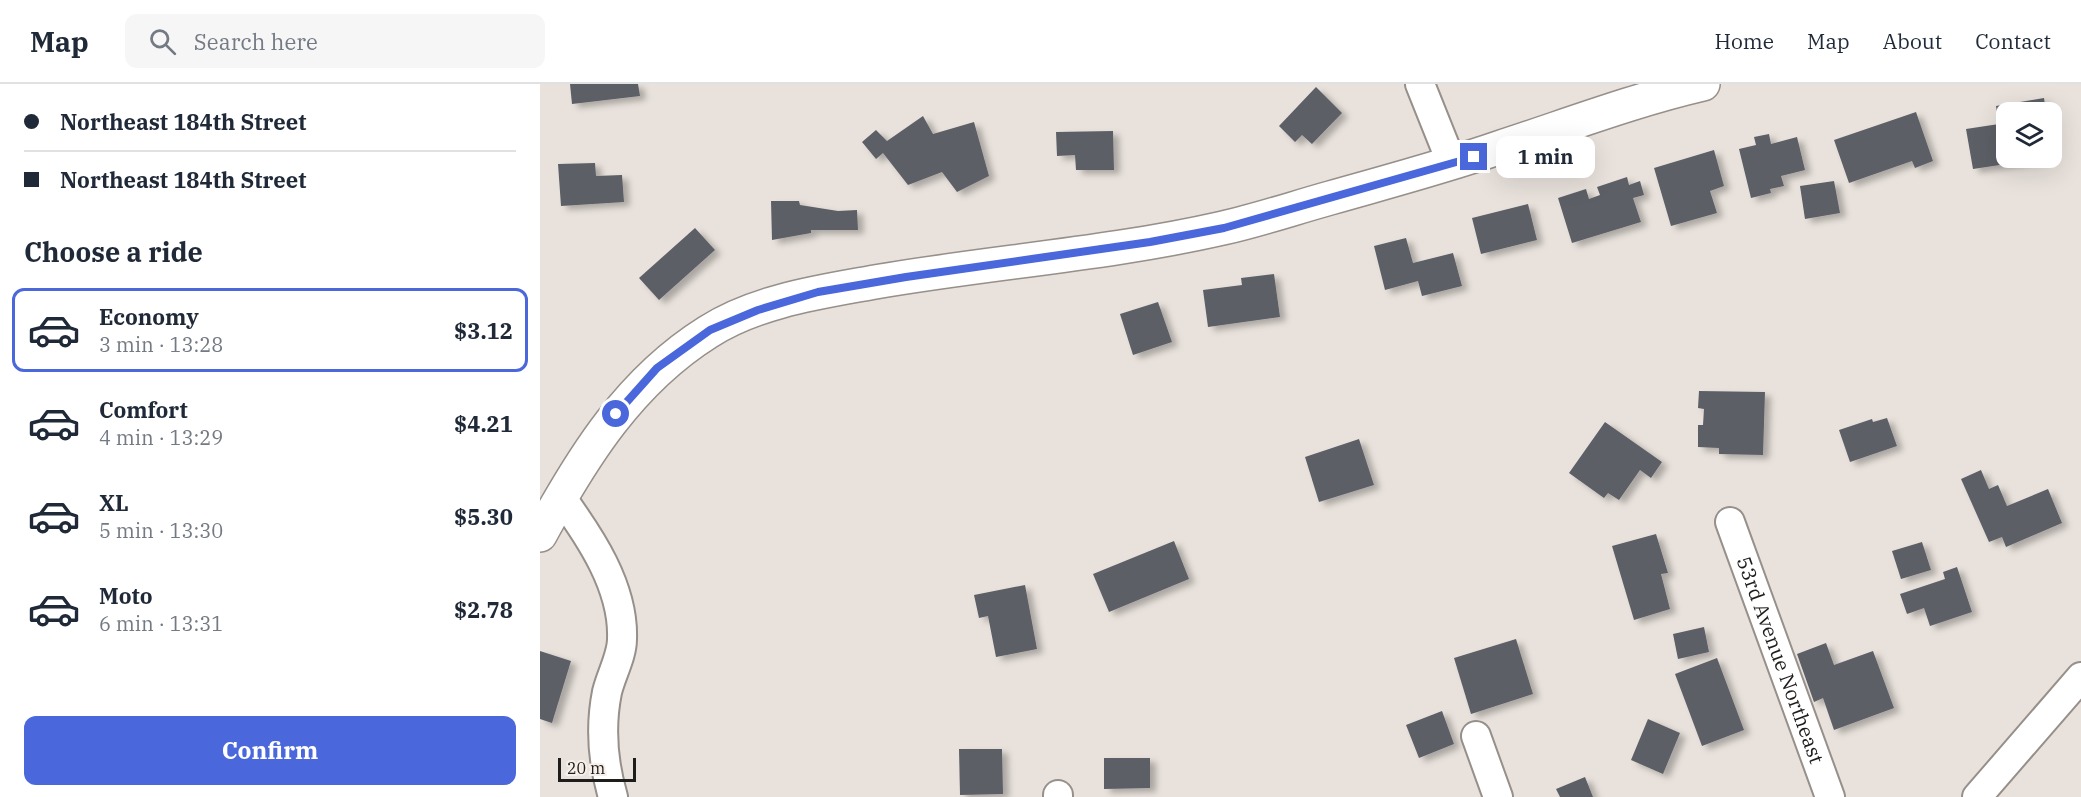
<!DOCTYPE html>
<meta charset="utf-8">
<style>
body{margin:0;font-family:"IBM Plex Serif",serif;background:#f6f6f7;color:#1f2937;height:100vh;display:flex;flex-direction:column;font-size:22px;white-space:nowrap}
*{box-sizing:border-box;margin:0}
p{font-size:20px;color:#747a83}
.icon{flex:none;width:33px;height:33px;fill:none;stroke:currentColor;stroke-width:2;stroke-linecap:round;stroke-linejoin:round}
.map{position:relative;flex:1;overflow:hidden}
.drawer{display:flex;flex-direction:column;background:#fff;width:540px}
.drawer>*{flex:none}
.banner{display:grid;align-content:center;height:132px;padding:0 24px;background:#fff}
.tools{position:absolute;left:1456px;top:18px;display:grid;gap:12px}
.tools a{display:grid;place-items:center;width:66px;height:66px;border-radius:12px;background:#fff;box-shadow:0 6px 24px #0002;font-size:30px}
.scale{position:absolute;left:18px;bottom:15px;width:78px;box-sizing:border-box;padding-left:6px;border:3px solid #1f1d1b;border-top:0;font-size:16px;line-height:21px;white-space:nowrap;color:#1f1d1b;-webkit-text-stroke:4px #f7efe9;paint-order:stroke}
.end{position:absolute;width:27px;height:27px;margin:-14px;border:8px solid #4a67db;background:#fff;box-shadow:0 0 0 3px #fff}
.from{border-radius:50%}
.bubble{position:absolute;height:42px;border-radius:12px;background:#fff;box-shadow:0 6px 24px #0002;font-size:20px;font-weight:700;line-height:42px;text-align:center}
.banner b{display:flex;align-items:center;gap:21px;height:57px;font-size:22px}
.banner b+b{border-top:2px solid #e0e1e3}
.banner i{width:15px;height:15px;background:#1f2937}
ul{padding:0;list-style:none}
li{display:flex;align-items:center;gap:18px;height:84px;margin:0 12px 9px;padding:0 12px;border:3px solid transparent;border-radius:12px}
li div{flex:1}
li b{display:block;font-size:22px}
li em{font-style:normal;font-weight:700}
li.on{border-color:#4a67db}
li>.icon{width:54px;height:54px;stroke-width:1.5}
h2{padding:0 24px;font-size:27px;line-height:72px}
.button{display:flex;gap:12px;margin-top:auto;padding:12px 24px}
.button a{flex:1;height:69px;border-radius:12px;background:#4a67db;color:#fff;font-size:24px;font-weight:700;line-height:69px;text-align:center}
header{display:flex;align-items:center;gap:36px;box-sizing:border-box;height:84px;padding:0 30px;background:#fff;border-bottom:2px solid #e0e1e3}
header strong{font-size:28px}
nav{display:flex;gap:33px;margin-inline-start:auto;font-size:21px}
.search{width:420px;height:54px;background:#f6f6f7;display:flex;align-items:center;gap:15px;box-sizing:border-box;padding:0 21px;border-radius:12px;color:#747a83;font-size:22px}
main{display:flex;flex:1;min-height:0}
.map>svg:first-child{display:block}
</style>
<header>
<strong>Map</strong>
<div class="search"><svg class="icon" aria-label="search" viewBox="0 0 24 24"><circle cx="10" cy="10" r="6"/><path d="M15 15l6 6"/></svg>Search here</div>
<nav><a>Home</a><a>Map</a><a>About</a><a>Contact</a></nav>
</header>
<main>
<section class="drawer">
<div class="banner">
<b><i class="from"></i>Northeast 184th Street</b>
<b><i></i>Northeast 184th Street</b>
</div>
<h2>Choose a ride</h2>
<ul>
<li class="on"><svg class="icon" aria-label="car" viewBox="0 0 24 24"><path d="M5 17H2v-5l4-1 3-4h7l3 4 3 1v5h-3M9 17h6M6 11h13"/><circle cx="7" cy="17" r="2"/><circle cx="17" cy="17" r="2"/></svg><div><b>Economy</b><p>3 min · 13:28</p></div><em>$3.12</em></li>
<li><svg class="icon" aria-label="car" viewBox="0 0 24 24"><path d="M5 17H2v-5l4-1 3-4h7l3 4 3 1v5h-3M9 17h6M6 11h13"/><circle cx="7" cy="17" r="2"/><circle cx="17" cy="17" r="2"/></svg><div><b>Comfort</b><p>4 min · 13:29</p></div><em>$4.21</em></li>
<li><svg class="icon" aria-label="car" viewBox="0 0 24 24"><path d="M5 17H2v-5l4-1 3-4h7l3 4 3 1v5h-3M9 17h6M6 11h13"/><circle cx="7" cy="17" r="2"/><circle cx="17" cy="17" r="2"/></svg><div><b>XL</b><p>5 min · 13:30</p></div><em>$5.30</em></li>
<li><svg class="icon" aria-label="car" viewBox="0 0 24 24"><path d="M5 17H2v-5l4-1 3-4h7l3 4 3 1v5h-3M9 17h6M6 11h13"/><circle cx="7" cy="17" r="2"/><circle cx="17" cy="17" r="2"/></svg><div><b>Moto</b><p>6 min · 13:31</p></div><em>$2.78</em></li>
</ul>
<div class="button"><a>Confirm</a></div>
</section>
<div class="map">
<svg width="1541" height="713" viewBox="0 0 1541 713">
<defs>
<filter id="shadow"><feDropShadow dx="6" dy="4" stdDeviation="3" flood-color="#0004"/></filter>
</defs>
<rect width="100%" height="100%" fill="#e9e2dc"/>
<!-- building -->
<g fill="#5d5f66" filter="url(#shadow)">
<path d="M30,0H98L100,12L32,20Z"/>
<path d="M776,3L802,29L772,60L762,51L755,58L739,42Z"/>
<path d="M1504,14L1506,28H1467V74L1500,75L1433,85L1426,45L1459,40L1456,22Z"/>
<path d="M1376,28L1393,77L1375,84L1372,77L1309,99L1294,56Z"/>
<path d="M383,32L393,50L434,38L449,92L417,108L402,88L368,101L343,69L336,75L322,58L336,46L347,57Z"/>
<path d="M573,47L574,86H536L535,71L517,72L516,48Z"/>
<path d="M1229,50L1231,60L1257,53L1265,86L1241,92L1244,102L1230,105L1231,109L1211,114L1199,65L1216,61L1214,53Z"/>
<path d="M1174,66L1184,102L1170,107L1177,129L1131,142L1114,84Z"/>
<path d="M55,79L56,92L82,91L84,118L21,122L18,80Z"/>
<path d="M1087,93L1089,101L1100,97L1104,111L1093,114L1101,138L1032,159L1018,114L1046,105L1049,115L1060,111L1057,103Z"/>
<path d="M1294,97L1300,129L1265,135L1260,102Z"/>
<path d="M231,117H259L260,121L298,127L317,126L318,146H271V149L232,156Z"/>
<path d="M988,120L997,156L941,170L932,134Z"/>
<path d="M155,144L175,166L119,216L99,194Z"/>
<path d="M866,154L873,179L913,169L922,202L882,212L878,197L845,206L834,162Z"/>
<path d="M734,190L740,233L668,243L663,206L702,201L701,194Z"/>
<path d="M618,218L632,258L593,271L580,230Z"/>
<path d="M1159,307L1225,308L1223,371L1179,370V364L1158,363V341H1163L1164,325L1158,324Z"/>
<path d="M1347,334L1357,362L1310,378L1299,346L1332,335L1333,338Z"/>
<path d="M1065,338L1122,378L1111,394L1100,386L1079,416L1068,409L1064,414L1029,389Z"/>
<path d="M819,355L834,401L779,418L765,373Z"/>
<path d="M1441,386L1449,405L1458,401L1467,422L1508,405L1522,439L1466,463L1462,453L1449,458L1421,395Z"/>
<path d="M1116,450L1128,489L1121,490L1130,525L1094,536L1072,462Z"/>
<path d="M634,457L649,495L569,528L553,490Z"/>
<path d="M1382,458L1391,486L1361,495L1352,467Z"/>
<path d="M1417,483L1432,528L1390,542L1384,524L1367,530L1360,510L1405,495L1403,488Z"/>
<path d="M485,501L497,565L456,573L448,532L439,534L434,511Z"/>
<path d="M1164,543L1169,568L1138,575L1133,550Z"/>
<path d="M976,555L993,610L931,630L914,574Z"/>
<path d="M1286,559L1294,581L1333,567L1354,624L1294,646L1283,614L1274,618L1257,570Z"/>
<path d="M0,567L31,577L12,639L0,635Z"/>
<path d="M1177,574L1204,646L1162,662L1135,590Z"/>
<path d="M902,627L914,660L879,674L866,641Z"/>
<path d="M1108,635L1140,649L1123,690L1091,676Z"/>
<path d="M419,665H462L463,710L420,711Z"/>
<path d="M564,674H610V704L564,705Z"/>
<path d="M1045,693L1053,713H1020L1016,705Z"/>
</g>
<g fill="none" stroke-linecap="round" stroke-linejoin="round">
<defs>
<g id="minor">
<path d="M880,0L912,80"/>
<path d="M21,413C50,453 84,503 82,555C82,572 71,591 67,608C60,643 63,679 73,713"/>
<path id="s1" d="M1190,438L1290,713"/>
<path d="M936,652L958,713"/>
<path d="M518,713V711"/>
<path d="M1437,713L1541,593"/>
</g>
<path id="tertiary" d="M0,451C43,372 90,297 168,248C216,217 280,208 335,198C451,178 569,170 683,144C719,136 754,124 790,114C846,98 903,83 958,64C1026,42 1094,16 1163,0"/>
</defs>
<!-- minor casing -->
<use href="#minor" stroke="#968f8a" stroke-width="32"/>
<!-- tertiary casing -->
<use href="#tertiary" stroke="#968f8a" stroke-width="36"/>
<!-- minor -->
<use href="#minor" stroke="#fff" stroke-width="28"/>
<!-- tertiary -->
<use href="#tertiary" stroke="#fff" stroke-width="33"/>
</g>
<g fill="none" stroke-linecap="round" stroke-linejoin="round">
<!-- route -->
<path stroke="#4a67db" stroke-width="8" d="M76,330L117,284L170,246L218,226L278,208L366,193L610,158L684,144L934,73"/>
</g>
<g text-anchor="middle" stroke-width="6" stroke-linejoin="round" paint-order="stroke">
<!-- street labels -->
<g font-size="20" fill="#1f1d1b" stroke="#f7efe9">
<text dy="7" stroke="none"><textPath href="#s1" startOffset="147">53rd Avenue Northeast</textPath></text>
</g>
</g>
</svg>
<div class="tools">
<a><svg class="icon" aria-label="layers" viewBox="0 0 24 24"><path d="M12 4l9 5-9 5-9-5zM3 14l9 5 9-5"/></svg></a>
</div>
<div class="scale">20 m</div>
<i class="end from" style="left:76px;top:330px"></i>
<i class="end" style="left:934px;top:73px"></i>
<div class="bubble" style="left:956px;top:52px;width:99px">1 min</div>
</div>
</main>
